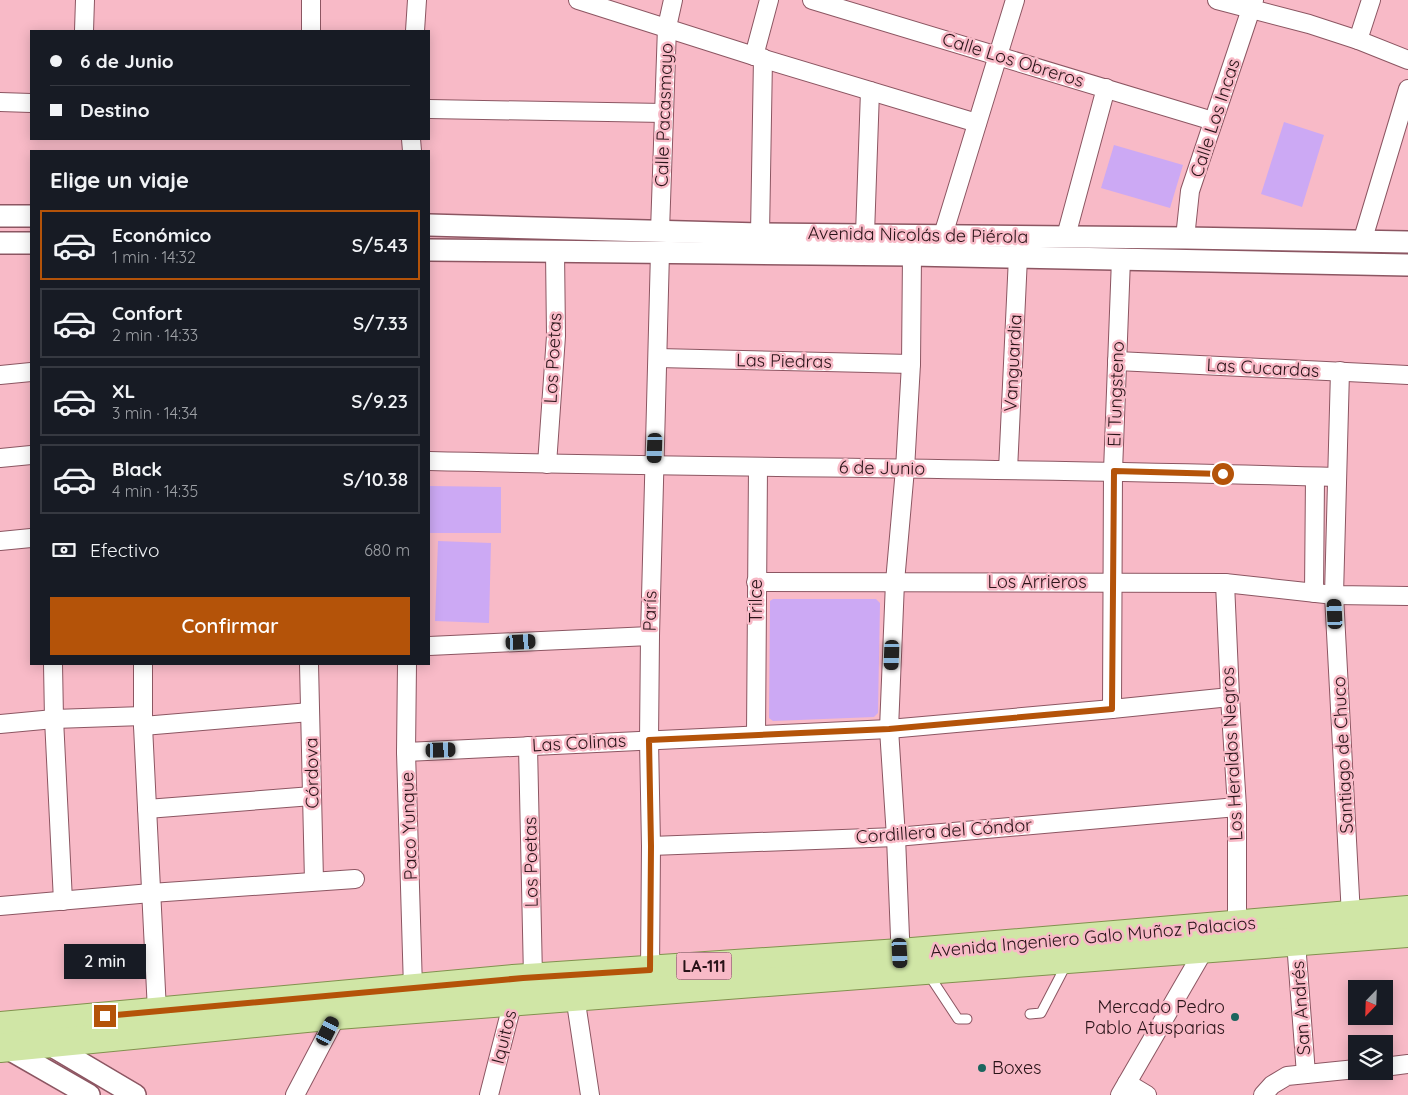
<!DOCTYPE html>
<html lang="es">
<meta charset="utf-8">
<style>
body{margin:0;font-family:Quicksand,sans-serif;background:#242831;color:#f1f3f6;height:100vh;display:flex;flex-direction:column;font-size:19px;white-space:nowrap}
*{box-sizing:border-box;margin:0}
p{font-size:16px;color:#9ea1a6}
.icon{flex:none;width:28px;height:28px;fill:none;stroke:currentColor;stroke-width:2;stroke-linecap:round;stroke-linejoin:round}
.map{position:relative;flex:1;overflow:hidden}
.drawer{position:absolute;left:30px;top:150px;width:400px;height:515px;display:flex;flex-direction:column;background:#171b24;border-radius:0px;box-shadow:0 2px 12px #0003}
.drawer>*{flex:none}
.top-card{position:absolute;left:30px;top:30px;width:400px;height:110px;border-radius:0px;box-shadow:0 2px 12px #0003;display:grid;align-content:center;height:110px;padding:0 20px;background:#171b24}
.needle{width:32px;rotate:203deg}
.fabs{position:absolute;left:1348px;top:980px;display:grid;gap:10px}
.fabs a{display:grid;place-items:center;width:45px;height:45px;border-radius:0px;background:#171b24;box-shadow:0 2px 12px #0003;font-size:25px}
.end{position:absolute;width:22px;height:22px;margin:-11px;border:6px solid #b45309;background:#fff;box-shadow:0 0 0 2px #fff}
.from{border-radius:50%}
.bubble{position:absolute;height:35px;border-radius:0px;background:#171b24;box-shadow:0 2px 12px #0003;font-size:16px;font-weight:600;line-height:35px;text-align:center}
.car{position:absolute;width:15px;height:30px;margin:-15px -8px;border-radius:6px;box-shadow:0 0 4px 1px #0007;background:linear-gradient(#222 24%,#8ab4d8 0 40%,#222 0 76%,#8ab4d8 0 86%,#222 0)}
.top-card b{display:flex;align-items:center;gap:18px;height:48px;font-size:19px}
.top-card b+b{border-top:1px solid #363941}
.top-card i{width:12px;height:12px;background:#f1f3f6}
ul{padding:0;list-style:none}
li{display:flex;align-items:center;gap:15px;height:70px;margin:0 10px 8px;padding:0 10px;border:2px solid #363941;border-radius:0px}
li div{flex:1}
li b{display:block;font-size:19px}
li em{font-style:normal;font-weight:600}
li.current{border-color:#b45309}
li>.icon{width:45px;height:45px;stroke-width:1.5}
h2{padding:0 20px;font-size:22px;line-height:60px}
.pay{display:flex;align-items:center;gap:12px;height:55px;padding:0 20px;font-size:19px}
.pay p{margin-inline-start:auto}
.action{display:flex;gap:10px;margin-top:auto;padding:10px 20px}
.action a{flex:1;height:58px;border-radius:0px;background:#b45309;color:#fff;font-size:20px;font-weight:600;line-height:58px;text-align:center}
.map>svg:first-child{display:block}
</style>
<div class="map">
<svg width="1408" height="1095" viewBox="0 0 1408 1095">
<rect width="100%" height="100%" fill="#f8bac7"/>
<!-- green -->
<g fill="#cca9f4">
<path d="M1284,122L1324,135L1302,207L1261,194Z"/>
<path d="M1114,145L1183,165L1170,208L1101,188Z"/>
<path d="M430,486L501,487V533H430Z"/>
<path d="M438,541L491,543L489,623L435,621Z"/>
<path d="M773,599H876L880,603L878,713L874,717L773,721L769,718L770,601Z"/>
</g>
<g fill="none" stroke-linecap="round" stroke-linejoin="round">
<defs>
<g id="service">
<path d="M929,975L958,1019H967"/>
<path d="M1030,1014L1041,1013L1067,963"/>
</g>
<g id="minor">
<path d="M578,0L754,56L977,123"/>
<path d="M812,0L1213,121"/>
<path d="M1217,0L1309,24L1358,40L1408,60"/>
<path d="M84,31L85,0"/>
<path d="M311,31V0"/>
<path d="M415,31L417,0"/>
<path d="M1358,40L1371,0"/>
<path d="M754,56L769,0"/>
<path d="M0,102L31,103"/>
<path d="M429,109L664,113"/>
<path d="M411,139L412,151"/>
<path d="M660,231L667,27L673,0"/>
<path d="M760,234L763,58"/>
<path d="M865,234L870,91"/>
<path d="M943,235L1015,0"/>
<path d="M1066,236L1106,88"/>
<path d="M1185,238L1190,191L1254,0"/>
<path d="M1362,242L1408,89"/>
<path d="M658,358L911,364"/>
<path d="M1117,361L1408,375"/>
<path d="M1340,371L1334,595L1351,916"/>
<path d="M0,375L31,372"/>
<path d="M0,458L31,455"/>
<path d="M429,461C731,468 1034,468 1336,477"/>
<path d="M547,464L556,336L555,251"/>
<path d="M1008,470L1018,257"/>
<path d="M0,541L31,538"/>
<path d="M756,582L1225,583L1334,595L1408,596"/>
<path d="M1225,583L1230,697L1237,807V924"/>
<path d="M1314,593L1315,477"/>
<path d="M429,646L650,636"/>
<path d="M53,664L54,719L63,901"/>
<path d="M143,664V726L157,1011"/>
<path d="M309,664L314,881"/>
<path d="M407,664L406,752L413,988"/>
<path d="M1112,709L1113,471L1121,259"/>
<path d="M0,724L54,719L143,716"/>
<path d="M143,726L310,712"/>
<path d="M756,735L758,467"/>
<path d="M528,746L533,977"/>
<path d="M406,752L889,729L1112,709L1230,697"/>
<path d="M147,809L312,796"/>
<path d="M651,846L896,837L1237,807"/>
<path d="M0,906L151,893L355,879"/>
<path d="M1296,942L1306,1074"/>
<path d="M901,962L896,837L889,729L895,582L905,469L911,364L912,255"/>
<path d="M650,970L651,846L649,740L650,636L660,252"/>
<path d="M575,996L590,1095"/>
<path d="M1384,1067L1408,1064"/>
<path d="M1127,1083L1147,1095"/>
<path d="M295,1095L337,1015"/>
<path d="M489,1095L513,1001V993"/>
<path d="M1120,1095L1204,950L1206,941"/>
<path d="M1263,1095L1272,1085L1287,1076L1356,1069"/>
</g>
<g id="tertiary">
<path d="M0,216H31"/>
<path d="M429,225L760,234L1185,238L1408,242"/>
<path d="M0,243H31"/>
<path d="M429,250L912,255L1408,265"/>
<path d="M45,1039L47,1043L135,1095"/>
<path d="M5,1042L7,1048L89,1095"/>
</g>
<g id="primary">
<path d="M0,1026L513,979L900,953L1408,910"/>
<path d="M0,1048L337,1015L1408,933"/>
</g>
</defs>
<!-- service casing -->
<use href="#service" stroke="#8c5662" stroke-width="11"/>
<!-- minor casing -->
<use href="#minor" stroke="#8c5662" stroke-width="20"/>
<!-- tertiary casing -->
<use href="#tertiary" stroke="#8c5662" stroke-width="24"/>
<!-- primary casing -->
<use href="#primary" stroke="#81914e" stroke-width="30"/>
<!-- service -->
<use href="#service" stroke="#fff" stroke-width="9"/>
<!-- minor -->
<use href="#minor" stroke="#fff" stroke-width="18"/>
<!-- tertiary -->
<use href="#tertiary" stroke="#fff" stroke-width="21"/>
<!-- primary -->
<use href="#primary" stroke="#d0e6a6" stroke-width="28"/>
</g>
<g fill="none" stroke-linecap="round" stroke-linejoin="round">
<!-- route -->
<path stroke="#b45309" stroke-width="6" d="M105,1016L523,978L650,970L651,846L649,740L889,729L1112,709L1114,471L1223,474"/>
</g>
<!-- markers -->
<g fill="#1b655e" stroke="#f8bac7" stroke-width="2">
<circle cx="1235" cy="1017" r="5"/>
<circle cx="982" cy="1068" r="5"/>
</g>
<g text-anchor="middle" stroke-width="5" stroke-linejoin="round" paint-order="stroke">
<!-- shield labels -->
<rect fill="#f8bac7" stroke="#67454c" stroke-width="1" x="676.5" y="952.5" width="55" height="27" rx="4"/>
<g font-size="16" font-weight="bold" fill="#291318">
<text x="704" y="972">LA-111</text>
</g>
<!-- street labels -->
<g font-size="18" fill="#291318" stroke="#f8bac7">
<text transform="translate(1013 60) rotate(17)" y="6">Calle Los Obreros</text>
<text transform="translate(664 115) rotate(-88)" y="6">Calle Pacasmayo</text>
<text transform="translate(1215 118) rotate(-72)" y="6">Calle Los Incas</text>
<text transform="translate(918 235) rotate(1)" y="6">Avenida Nicolás de Piérola</text>
<text transform="translate(553 358) rotate(-87)" y="6">Los Poetas</text>
<text transform="translate(784 361) rotate(1)" y="6">Las Piedras</text>
<text transform="translate(1013 363) rotate(-87)" y="6">Vanguardia</text>
<text transform="translate(1263 368) rotate(3)" y="6">Las Cucardas</text>
<text transform="translate(1116 394) rotate(-88)" y="6">El Tungsteno</text>
<text transform="translate(882 468) rotate(1)" y="6">6 de Junio</text>
<text x="1037" y="588">Los Arrieros</text>
<text transform="translate(756 601) rotate(-90)" y="6">Trilce</text>
<text transform="translate(650 611) rotate(-89)" y="6">París</text>
<text transform="translate(579 743) rotate(-3)" y="6">Las Colinas</text>
<text transform="translate(1232 754) rotate(-93)" y="6">Los Heraldos Negros</text>
<text transform="translate(1343 755) rotate(-93)" y="6">Santiago de Chuco</text>
<text transform="translate(312 773) rotate(-91)" y="6">Córdova</text>
<text transform="translate(409 826) rotate(-92)" y="6">Paco Yunque</text>
<text transform="translate(944 831) rotate(-4)" y="6">Cordillera del Cóndor</text>
<text transform="translate(531 862) rotate(-91)" y="6">Los Poetas</text>
<text transform="translate(1093 937) rotate(-5)" y="6">Avenida Ingeniero Galo Muñoz Palacios</text>
<text transform="translate(1301 1008) rotate(-94)" y="6">San Andrés</text>
<text transform="translate(504 1037) rotate(-76)" y="6">Iquitos</text>
</g>
<!-- poi labels -->
<g font-size="18" fill="#291318" stroke="#f8bac7" text-anchor="end">
<text x="1225" y="1013">Mercado Pedro<tspan x="1225" dy="21">Pablo Atusparias</tspan></text>
<text x="992" y="1074" text-anchor="start">Boxes</text>
</g>
</g>
</svg>
<div class="fabs">
<a><svg class="needle" viewBox="-14 -14 28 28"><path d="M0-13l5 13h-10z" fill="#e53935"/><path d="M0 13l5-13h-10z" fill="#9ea1a6"/></svg></a>
<a><svg class="icon" aria-label="layers" viewBox="0 0 24 24"><path d="M12 4l9 5-9 5-9-5zM3 14l9 5 9-5"/></svg></a>
</div>
<i class="end from" style="left:1223px;top:474px"></i>
<i class="end" style="left:105px;top:1016px"></i>
<div class="bubble" style="left:64px;top:944px;width:82px">2 min</div>
<i class="car" style="left:655px;top:448px;rotate:182deg"></i>
<i class="car" style="left:1335px;top:614px;rotate:357deg"></i>
<i class="car" style="left:521px;top:642px;rotate:87deg"></i>
<i class="car" style="left:892px;top:655px;rotate:182deg"></i>
<i class="car" style="left:441px;top:750px;rotate:88deg"></i>
<i class="car" style="left:900px;top:953px;rotate:177deg"></i>
<i class="car" style="left:328px;top:1031px;rotate:27deg"></i>
<div class="top-card">
<b><i class="from"></i>6 de Junio</b>
<b><i></i>Destino</b>
</div>
<section class="drawer">
<h2>Elige un viaje</h2>
<ul>
<li class="current"><svg class="icon" aria-label="car" viewBox="0 0 24 24"><path d="M5 17H2v-5l4-1 3-4h7l3 4 3 1v5h-3M9 17h6M6 11h13"/><circle cx="7" cy="17" r="2"/><circle cx="17" cy="17" r="2"/></svg><div><b>Económico</b><p>1 min · 14:32</p></div><em>S/5.43</em></li>
<li><svg class="icon" aria-label="car" viewBox="0 0 24 24"><path d="M5 17H2v-5l4-1 3-4h7l3 4 3 1v5h-3M9 17h6M6 11h13"/><circle cx="7" cy="17" r="2"/><circle cx="17" cy="17" r="2"/></svg><div><b>Confort</b><p>2 min · 14:33</p></div><em>S/7.33</em></li>
<li><svg class="icon" aria-label="car" viewBox="0 0 24 24"><path d="M5 17H2v-5l4-1 3-4h7l3 4 3 1v5h-3M9 17h6M6 11h13"/><circle cx="7" cy="17" r="2"/><circle cx="17" cy="17" r="2"/></svg><div><b>XL</b><p>3 min · 14:34</p></div><em>S/9.23</em></li>
<li><svg class="icon" aria-label="car" viewBox="0 0 24 24"><path d="M5 17H2v-5l4-1 3-4h7l3 4 3 1v5h-3M9 17h6M6 11h13"/><circle cx="7" cy="17" r="2"/><circle cx="17" cy="17" r="2"/></svg><div><b>Black</b><p>4 min · 14:35</p></div><em>S/10.38</em></li>
</ul>
<div class="pay"><svg class="icon" aria-label="cash" viewBox="0 0 24 24"><path d="M3 7h18v10H3z"/><circle cx="12" cy="12" r="2"/></svg>Efectivo<p>680 m</p></div>
<div class="action"><a>Confirmar</a></div>
</section>
</div>
